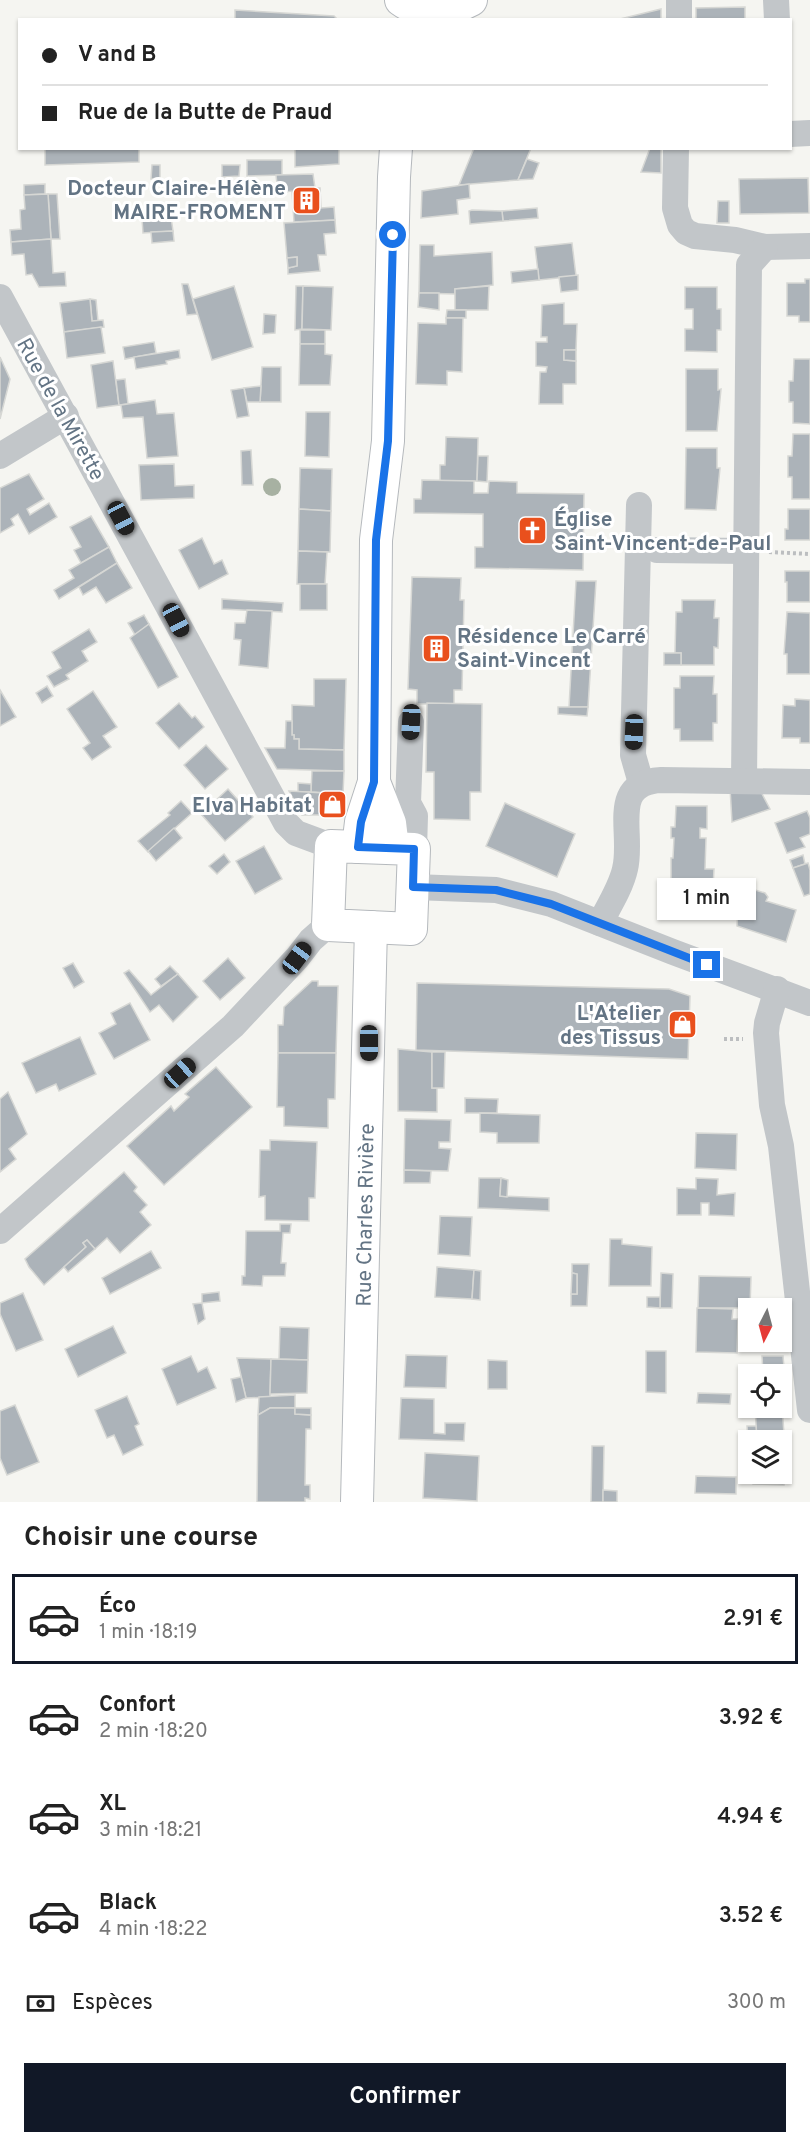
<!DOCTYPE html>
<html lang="fr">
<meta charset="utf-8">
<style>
body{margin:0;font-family:Overpass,sans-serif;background:#f6f6f6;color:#222;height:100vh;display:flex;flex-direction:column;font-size:22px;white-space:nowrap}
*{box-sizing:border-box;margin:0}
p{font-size:20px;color:#767676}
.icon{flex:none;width:33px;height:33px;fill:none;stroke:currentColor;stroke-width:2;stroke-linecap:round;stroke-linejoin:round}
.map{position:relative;height:1502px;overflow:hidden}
.details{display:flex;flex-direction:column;background:#fff;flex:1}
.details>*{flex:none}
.banner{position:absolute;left:18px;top:18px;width:774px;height:132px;border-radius:0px;box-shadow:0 2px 4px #0004;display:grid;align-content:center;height:132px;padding:0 24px;background:#fff}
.needle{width:39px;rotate:186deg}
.tools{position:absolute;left:738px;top:1298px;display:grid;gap:12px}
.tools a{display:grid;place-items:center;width:54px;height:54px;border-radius:0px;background:#fff;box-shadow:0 2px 4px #0004;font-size:30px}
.end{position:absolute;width:27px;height:27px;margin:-14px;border:8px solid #1a73e8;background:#fff;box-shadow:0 0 0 3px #fff}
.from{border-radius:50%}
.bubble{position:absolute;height:42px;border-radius:0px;background:#fff;box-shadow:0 2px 4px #0004;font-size:20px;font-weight:600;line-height:42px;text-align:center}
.car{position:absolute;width:18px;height:36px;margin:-18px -9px;border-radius:8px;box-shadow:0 0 4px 2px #0007;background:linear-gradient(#222 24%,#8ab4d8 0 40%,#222 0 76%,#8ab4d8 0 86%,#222 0)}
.banner b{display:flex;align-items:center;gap:21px;height:57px;font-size:22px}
.banner b+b{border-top:2px solid #e0e0e0}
.banner i{width:15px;height:15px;background:#222}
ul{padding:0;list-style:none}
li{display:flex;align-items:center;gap:18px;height:90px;margin:0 12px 9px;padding:0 12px;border:3px solid transparent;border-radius:0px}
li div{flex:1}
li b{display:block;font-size:22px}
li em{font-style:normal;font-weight:600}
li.selected{border-color:#111827}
li>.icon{width:54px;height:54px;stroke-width:1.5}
h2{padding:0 24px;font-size:27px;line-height:72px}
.pay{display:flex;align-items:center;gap:15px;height:66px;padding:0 24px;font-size:22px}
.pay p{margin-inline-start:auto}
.button{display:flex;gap:12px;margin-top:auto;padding:12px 24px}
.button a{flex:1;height:69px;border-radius:0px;background:#111827;color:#fff;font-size:24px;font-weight:600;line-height:69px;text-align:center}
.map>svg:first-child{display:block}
</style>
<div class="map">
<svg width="810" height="1502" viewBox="0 0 810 1502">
<rect width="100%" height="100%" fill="#f5f5f1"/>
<!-- building -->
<g fill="#acb3b9" stroke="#d6d7d4" stroke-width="1.5">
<path d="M745,7V20H696V8Z"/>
<path d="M661,9V20H616Z"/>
<path d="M235,10L334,16L338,20H235Z"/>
<path d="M45,148H139V162L45,165Z"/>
<path d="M295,148H339V164L295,167Z"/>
<path d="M474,148H531L518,180L459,185Z"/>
<path d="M650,148H661V173L641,172Z"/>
<path d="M527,159L539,163L533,179L518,180Z"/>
<path d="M247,160H282V175L247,176Z"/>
<path d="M152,165H160V178L151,179Z"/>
<path d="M222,165H240L239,176L222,177Z"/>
<path d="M313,174L315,188H320L321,208L334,207L335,220L294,222L292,191L278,193L276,175Z"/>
<path d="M808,178L809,213L740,214L739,179Z"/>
<path d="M45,184V194L24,195V185Z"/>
<path d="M469,184L470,198L457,200L458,214L421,218L422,191Z"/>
<path d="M48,194H57L60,239H51Z"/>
<path d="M48,194L51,239L11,242L10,230L21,229L20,210L25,209L24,195Z"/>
<path d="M718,201H729V223H717Z"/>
<path d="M537,208L538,218L503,221L502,211Z"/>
<path d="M472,210L502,211L503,221L470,224L469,211Z"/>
<path d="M171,217L173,231L143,233L142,219Z"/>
<path d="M335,220L336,233L324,234L326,255H318L320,271L288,274V268L297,266V257L287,258L284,223Z"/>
<path d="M173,231L174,241L152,243L151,232Z"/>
<path d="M51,239L53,273L65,272L66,286L39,287L32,274L26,275L24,254L12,255L11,242Z"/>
<path d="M572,243L576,276L539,280L535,247Z"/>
<path d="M420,245H434V256L492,252L493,285L455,289V294L419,293Z"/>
<path d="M297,257V266L288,268L287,258Z"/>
<path d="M538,269L539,280L512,283L511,272Z"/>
<path d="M578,275V290L561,292L559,277Z"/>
<path d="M805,279H810V322H799V316H787V283H805Z"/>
<path d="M182,284H188L197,314L187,315Z"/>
<path d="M234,286L253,347L212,360L193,299Z"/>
<path d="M296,286H303L302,329L295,330Z"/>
<path d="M303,286L333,287L331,330L302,329Z"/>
<path d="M489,286L488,310H455V289Z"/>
<path d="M685,287H717V309H721V330H717V352L685,351V329H693V309H685Z"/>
<path d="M419,293H439V310L418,307Z"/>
<path d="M90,299L96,300L98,321H92Z"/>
<path d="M90,299L92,321L103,320L104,327L64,332L60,303Z"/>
<path d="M564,303V324H577L576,350H564V360L576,361V384H563V404H539L540,372H546L547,367L536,366V342H547V337H541L542,305Z"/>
<path d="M447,310H466V318H446Z"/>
<path d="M264,314L276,315L275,333L263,334Z"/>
<path d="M446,318H463L462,372L447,371V385L416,384L418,323L446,324Z"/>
<path d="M101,327L105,353L67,358L64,332Z"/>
<rect x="300" y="330" width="25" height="14"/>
<path d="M154,342L156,353L125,359L123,347Z"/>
<path d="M300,344H325V354L332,355L330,385H299Z"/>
<path d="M179,350L180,358L166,361L167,364L136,369L134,357Z"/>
<path d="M564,350H576V361L564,360Z"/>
<path d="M0,357L10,379L0,419Z"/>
<path d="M794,359H810V424L793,423V402H789V381H793Z"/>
<path d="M113,361L119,405L97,408L91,365Z"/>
<path d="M262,367H281V402H260Z"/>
<path d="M686,369H718V390L721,389L717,431H686Z"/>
<path d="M125,379L128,404L119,405L116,380Z"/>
<path d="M261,386L260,402H247L244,388Z"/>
<path d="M244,388L249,416L237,418L231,390Z"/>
<path d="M155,400L157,414L174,413L178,456L147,458L143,417L123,418L121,405Z"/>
<path d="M306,412H330L329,457L305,456Z"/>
<path d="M793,434H810V499H792V477H788V456H792Z"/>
<path d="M446,437L478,438L477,481H440V465H445Z"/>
<path d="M686,448H717V468H720L716,510L685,509Z"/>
<path d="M251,450L253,485H242L241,451Z"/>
<path d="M478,456H488L487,482L477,481Z"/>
<path d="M174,464L175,486L194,485V498L141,500L139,465Z"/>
<path d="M300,468L332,469L331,511L299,509Z"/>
<path d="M29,474L44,499L27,509L30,515L49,503L57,517L29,534L18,514L11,519L14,525L0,533V488Z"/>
<path d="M422,480L474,481V493H488L489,481L517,482V493L584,494L583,570L475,568V547H483V514L414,513V499H421Z"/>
<path d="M299,509L331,511L330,552L298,551Z"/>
<path d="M788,509H810V540H785V529H788Z"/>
<path d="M91,516L109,547L81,563L74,550L81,547L70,527Z"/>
<path d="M202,538L214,564L222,560L228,574L199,589L179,550Z"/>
<path d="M109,547L117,563L59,599L54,590L74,578L69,570Z"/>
<path d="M298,551L327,552L325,584H297Z"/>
<path d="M117,563L132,588L106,603L96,587L83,595L79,587Z"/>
<path d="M785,571H810V602H787V582H785Z"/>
<path d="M412,577L461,578L460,600H464L462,690H454V704H417V690L408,689Z"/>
<path d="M576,581H596L588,707H569Z"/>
<rect x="300" y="584" width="27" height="26"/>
<path d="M222,599L283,603L282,612L222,609Z"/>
<path d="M682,600H715L714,618H719L718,648L714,647V665H681V653H675L676,612H682Z"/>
<path d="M247,610L272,611L268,668L239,665L241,640L234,639L235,623H245Z"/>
<path d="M787,612L810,613V674H787V654H784Z"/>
<path d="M144,615L149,624L135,635L128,623Z"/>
<path d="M149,624L178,677L158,688L130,638Z"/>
<path d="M89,629L97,642L82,651L88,661L66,675L69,679L54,687L47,676L61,668L52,652Z"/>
<rect x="664" y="653" width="17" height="12"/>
<path d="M680,676H714L713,694H717V723H713V741H680V729H674V688H680Z"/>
<path d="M314,679H346L344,750L299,749V739H294V735H292V705L314,706Z"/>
<path d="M47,686L53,696L42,703L36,693Z"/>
<path d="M0,690L16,717L0,726Z"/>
<path d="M93,691L117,727L103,736L111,747L92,760L83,748L90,743L67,709Z"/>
<path d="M795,699L810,700V743H800V738H782L783,705L795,706Z"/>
<path d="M179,703L192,718L195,716L204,727L179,749L156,723Z"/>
<path d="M427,703L482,704L481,792H470V820L434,819V772H426Z"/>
<path d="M558,707H588L587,716L558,714Z"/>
<path d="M286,721H292V735H294V739H299V749L344,750V771L277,769L265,748H285Z"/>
<path d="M206,745L228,769L205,789L184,765Z"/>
<path d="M312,771H344L343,794L311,792Z"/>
<path d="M298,783L311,784V792H298Z"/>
<path d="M730,788L760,790L770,809L732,822Z"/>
<path d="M228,789L253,817L225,841L201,814Z"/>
<path d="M289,791L343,794V815H302Z"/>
<path d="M181,801L192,813L148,852L138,841L170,815L168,813Z"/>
<path d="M505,803L575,834L557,877L486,846Z"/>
<path d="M676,806H707V829L700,828V838H706L705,869H714L713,889H708V900L675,901V883H671V858H673L674,838H671V827H675Z"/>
<path d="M807,811L810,818V834L800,838L805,847L787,853L775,823Z"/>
<path d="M174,828L182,838L156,861L148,851Z"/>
<path d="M264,846L282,879L255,894L236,861Z"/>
<path d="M224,854L230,862L217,874L209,866Z"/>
<path d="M803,855L805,864L793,868L790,860Z"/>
<path d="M808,863L810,870V894L804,896L793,868Z"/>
<path d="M739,885L765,893L768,897L766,901L796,910L786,942L737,926Z"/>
<path d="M708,889H724L723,900H708Z"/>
<path d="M228,958L245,978L220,1000L203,981Z"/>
<path d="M73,963L84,982L74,988L63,968Z"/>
<path d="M170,966L178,974L161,986L155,979Z"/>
<path d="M129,970L151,995L178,974L198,997L173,1022L159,1005L150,1012L124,973Z"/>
<path d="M312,981H318V986H338L336,1053H278V1025H283L284,1007Z"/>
<path d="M417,983L669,989L690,996L688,1059L416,1050Z"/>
<path d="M130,1003L150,1040L114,1059L99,1033L116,1024L111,1013Z"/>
<path d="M80,1037L96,1074L59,1091L56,1084L36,1093L22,1063Z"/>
<path d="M398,1049L432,1052V1088H437V1112L398,1111Z"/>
<path d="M432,1052H445L444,1088H432Z"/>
<path d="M278,1053H336L335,1099H328V1128L284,1126V1107H277Z"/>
<path d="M216,1067L252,1107L164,1185L127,1146L171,1106L174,1111L189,1097L185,1094Z"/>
<path d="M8,1092L27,1134L9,1149L16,1159L0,1172V1099Z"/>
<path d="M465,1098L498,1099L497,1113H465Z"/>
<path d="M480,1113L540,1115L539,1143H497V1133L480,1132Z"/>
<path d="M405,1119L451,1120L450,1142H439V1148L451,1149L448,1171L404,1170Z"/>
<path d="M696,1133L737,1134L736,1170L695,1168Z"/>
<path d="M270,1140L317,1142L315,1198H309V1221L265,1220V1196L259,1197L260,1150H270Z"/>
<path d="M404,1170L431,1171L430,1183H404Z"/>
<path d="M124,1172L137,1187L134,1191L147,1205L140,1212L151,1225L120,1253L107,1238L95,1249L87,1240L83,1243L86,1247L44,1285L29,1267L25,1259Z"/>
<path d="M479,1178H501L500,1196L549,1198V1211L478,1208Z"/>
<path d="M501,1178L508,1180L507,1197L500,1196Z"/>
<path d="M696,1178L718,1179L717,1195L735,1193L734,1216L709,1215V1203H701V1215H677V1188L696,1189Z"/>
<path d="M440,1216L472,1217L470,1256L438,1254Z"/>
<path d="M280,1224H291L290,1233H283L281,1263H286L285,1276H263L262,1286L242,1285V1276H245L246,1231H280Z"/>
<path d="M610,1239H622V1244L652,1247L651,1286H609Z"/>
<path d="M87,1240L95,1249L68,1272L64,1267L86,1247L83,1243Z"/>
<path d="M151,1251L161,1268L110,1294L102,1278Z"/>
<path d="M572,1264H589L587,1306H571V1294H577V1274L572,1273Z"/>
<path d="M437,1267L474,1270L472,1299L435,1297Z"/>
<path d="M474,1270L481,1271L480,1300L472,1299Z"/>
<path d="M572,1273L577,1274V1294H571Z"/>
<path d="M661,1273L673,1274L672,1308H660Z"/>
<path d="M699,1276L751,1277L750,1308H698Z"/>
<path d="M219,1292L220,1301L202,1303V1294Z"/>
<path d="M23,1293L43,1340L16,1351L0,1314V1303Z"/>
<path d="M647,1297H660V1308L647,1307Z"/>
<path d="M202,1303L205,1319L198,1324L193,1304Z"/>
<path d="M697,1308L733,1309L732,1319H738L737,1353L696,1352Z"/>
<path d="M113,1326L126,1353L78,1377L65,1349Z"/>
<path d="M280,1327L309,1328L308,1360L279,1359Z"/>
<path d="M646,1351H666V1393L646,1392Z"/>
<path d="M406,1355L447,1356L446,1388L404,1387Z"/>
<path d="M191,1356L198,1372L207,1367L216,1388L177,1405L162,1369Z"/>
<path d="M762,1356H783L785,1378H782V1374H763Z"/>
<path d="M237,1358L271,1359L270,1397L246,1398Z"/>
<path d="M271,1359L308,1360L307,1393L270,1394Z"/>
<path d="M488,1360L507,1361V1389H488Z"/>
<path d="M241,1377L246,1398L236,1402L231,1379Z"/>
<path d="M698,1393L731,1394L730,1404L697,1403Z"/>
<path d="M295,1395V1408H270L258,1415L259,1397Z"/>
<path d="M127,1396L139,1424L135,1426L143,1445L123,1455L114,1435L107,1438L95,1410Z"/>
<path d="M401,1398L434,1399V1433L445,1434V1423H465L464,1441L399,1439Z"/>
<path d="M15,1405L39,1462L7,1475L0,1458V1411Z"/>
<path d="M782,1405L785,1449H782V1440H752H757L755,1407H782Z"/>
<path d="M270,1408H295V1414L311,1415V1429H306L305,1485H310V1499L305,1498V1502H257L258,1415Z"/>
<path d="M295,1408H311V1415L295,1414Z"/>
<path d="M747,1426H756L757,1440H748Z"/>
<path d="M592,1446H604L603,1502H591Z"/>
<path d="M743,1449H748V1463H742Z"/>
<path d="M782,1449H785L784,1485L753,1484V1473H782Z"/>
<path d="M425,1453L479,1456L477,1501L423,1498Z"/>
<path d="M696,1476L736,1477V1494L695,1493Z"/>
<path d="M603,1490L617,1491V1502H603Z"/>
</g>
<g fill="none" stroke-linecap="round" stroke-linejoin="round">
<defs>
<g id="major">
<path d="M401,0C423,16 449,12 471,0"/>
<path d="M374,782L390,823L393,848"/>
<path d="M331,846L414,849L411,929L328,925Z"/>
<path d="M358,847L361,822L374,782L376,540L388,441L394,177L396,148"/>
<path d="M357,1502L371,927"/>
</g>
</defs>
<!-- major casing -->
<use href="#major" stroke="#b5b9bd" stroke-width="34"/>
<!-- path -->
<g stroke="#bcbec0" stroke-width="4" stroke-dasharray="3 3" stroke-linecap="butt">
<path d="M769,552L810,554"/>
<path d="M724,1039H743"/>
</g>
<!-- minor -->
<g stroke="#c2c6c9" stroke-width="26">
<path d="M776,0L777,20"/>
<path d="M679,20V0"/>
<path d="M790,134L810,133"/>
<path d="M676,148L675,208L680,225L686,232L695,236L735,240L765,247L810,246"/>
<path d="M0,297L286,823L296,833L331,846"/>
<path d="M0,456L66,416"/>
<path d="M639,505L633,755L641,783"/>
<path d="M657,550L746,551"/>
<path d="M411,722L408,803L415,816L414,849"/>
<path d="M744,781L749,265L765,247"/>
<path d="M413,887L496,890L551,904L673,952L810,1003"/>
<path d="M600,923C609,906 621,887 625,869C634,833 608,783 661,780L810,782"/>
<path d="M777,989L767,1023L766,1033L772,1105L781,1146L810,1410"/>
<path d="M0,1231L233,1026L297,958L311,940L328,925"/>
</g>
<!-- major -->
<use href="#major" stroke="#fff" stroke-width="32"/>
</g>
<!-- trees -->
<circle fill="#a7b1a2" cx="272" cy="487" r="9"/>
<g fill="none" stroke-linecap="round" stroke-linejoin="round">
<!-- route -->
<path stroke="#1a73e8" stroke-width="8" d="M393,235L388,441L376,540L374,782L361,822L358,847L414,849L413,887L496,890L551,904L707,965"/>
</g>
<!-- icons -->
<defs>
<symbol id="building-square" viewBox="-11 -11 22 22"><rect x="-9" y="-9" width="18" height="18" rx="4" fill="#e9501d" stroke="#fff"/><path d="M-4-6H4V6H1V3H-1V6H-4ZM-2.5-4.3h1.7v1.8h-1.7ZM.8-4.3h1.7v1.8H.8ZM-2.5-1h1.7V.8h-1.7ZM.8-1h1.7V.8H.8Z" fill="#fff"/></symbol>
<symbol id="church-square" viewBox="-11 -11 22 22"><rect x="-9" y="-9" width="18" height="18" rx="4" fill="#e9501d" stroke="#fff"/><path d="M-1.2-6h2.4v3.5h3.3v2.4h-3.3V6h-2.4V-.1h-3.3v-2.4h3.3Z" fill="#fff"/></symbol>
<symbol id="shop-square" viewBox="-11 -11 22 22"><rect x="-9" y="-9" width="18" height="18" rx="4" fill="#e9501d" stroke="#fff"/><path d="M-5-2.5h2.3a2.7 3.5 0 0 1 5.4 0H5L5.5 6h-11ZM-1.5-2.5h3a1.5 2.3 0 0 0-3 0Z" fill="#fff"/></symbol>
</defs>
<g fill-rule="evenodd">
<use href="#building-square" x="290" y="184" width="33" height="33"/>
<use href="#church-square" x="516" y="514" width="33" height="33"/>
<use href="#building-square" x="420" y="632" width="33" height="33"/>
<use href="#shop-square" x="316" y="788" width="33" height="33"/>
<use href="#shop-square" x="666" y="1008" width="33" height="33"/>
</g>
<g text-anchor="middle" stroke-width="6" stroke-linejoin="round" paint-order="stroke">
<!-- poi labels -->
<g font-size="21" font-weight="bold" fill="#637484" stroke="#fff" text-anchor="end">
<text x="286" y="195">Docteur Claire-Hélène<tspan x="286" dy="24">MAIRE-FROMENT</tspan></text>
<text x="554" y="526" text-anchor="start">Église<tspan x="554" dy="24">Saint-Vincent-de-Paul</tspan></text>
<text x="457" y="643" text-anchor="start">Résidence Le Carré<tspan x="457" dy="24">Saint-Vincent</tspan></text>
<text x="312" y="812">Elva Habitat</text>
<text x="661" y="1020">L'Atelier<tspan x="661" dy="24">des Tissus</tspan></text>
</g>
<!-- street labels -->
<g font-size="21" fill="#637484" stroke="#fff">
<text transform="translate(61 409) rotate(61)" y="7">Rue de la Mirette</text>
<text transform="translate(365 1215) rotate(-89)" y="7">Rue Charles Rivière</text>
</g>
</g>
</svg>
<div class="tools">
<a><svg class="needle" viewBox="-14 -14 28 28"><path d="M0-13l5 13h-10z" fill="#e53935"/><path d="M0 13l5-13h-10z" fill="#767676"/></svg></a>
<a><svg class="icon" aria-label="locate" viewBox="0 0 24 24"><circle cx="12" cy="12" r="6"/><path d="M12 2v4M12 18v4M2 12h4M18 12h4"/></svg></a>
<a><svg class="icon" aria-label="layers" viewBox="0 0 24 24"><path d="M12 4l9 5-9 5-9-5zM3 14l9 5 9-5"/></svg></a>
</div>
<i class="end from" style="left:393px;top:235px"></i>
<i class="end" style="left:707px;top:965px"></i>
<div class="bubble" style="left:657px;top:878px;width:99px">1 min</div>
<i class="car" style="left:121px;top:518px;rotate:152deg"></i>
<i class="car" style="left:176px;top:620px;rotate:152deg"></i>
<i class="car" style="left:411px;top:722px;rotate:183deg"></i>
<i class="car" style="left:634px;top:732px;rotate:182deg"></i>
<i class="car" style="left:297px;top:958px;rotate:37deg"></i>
<i class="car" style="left:369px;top:1043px;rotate:180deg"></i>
<i class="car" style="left:180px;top:1073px;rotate:48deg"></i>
<div class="banner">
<b><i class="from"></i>V and B</b>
<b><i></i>Rue de la Butte de Praud</b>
</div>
</div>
<section class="details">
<h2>Choisir une course</h2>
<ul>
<li class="selected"><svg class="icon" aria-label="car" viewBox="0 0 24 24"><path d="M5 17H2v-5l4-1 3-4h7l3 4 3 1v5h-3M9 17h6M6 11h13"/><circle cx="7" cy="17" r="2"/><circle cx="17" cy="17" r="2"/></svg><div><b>Éco</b><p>1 min · 18:19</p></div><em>2.91 €</em></li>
<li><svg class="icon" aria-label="car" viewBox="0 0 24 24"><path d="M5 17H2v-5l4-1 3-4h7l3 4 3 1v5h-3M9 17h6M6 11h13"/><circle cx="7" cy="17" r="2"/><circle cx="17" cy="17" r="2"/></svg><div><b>Confort</b><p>2 min · 18:20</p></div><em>3.92 €</em></li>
<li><svg class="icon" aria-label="car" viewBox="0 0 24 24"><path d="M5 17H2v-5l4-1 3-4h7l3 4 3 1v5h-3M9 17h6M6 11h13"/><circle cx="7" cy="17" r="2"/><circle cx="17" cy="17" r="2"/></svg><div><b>XL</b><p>3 min · 18:21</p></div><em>4.94 €</em></li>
<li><svg class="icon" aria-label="car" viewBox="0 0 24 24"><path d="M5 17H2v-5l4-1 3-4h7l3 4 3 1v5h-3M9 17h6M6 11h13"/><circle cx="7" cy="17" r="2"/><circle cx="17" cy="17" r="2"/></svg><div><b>Black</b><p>4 min · 18:22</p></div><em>3.52 €</em></li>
</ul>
<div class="pay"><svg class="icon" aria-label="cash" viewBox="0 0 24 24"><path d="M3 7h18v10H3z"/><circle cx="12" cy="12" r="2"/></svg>Espèces<p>300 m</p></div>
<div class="button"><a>Confirmer</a></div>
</section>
